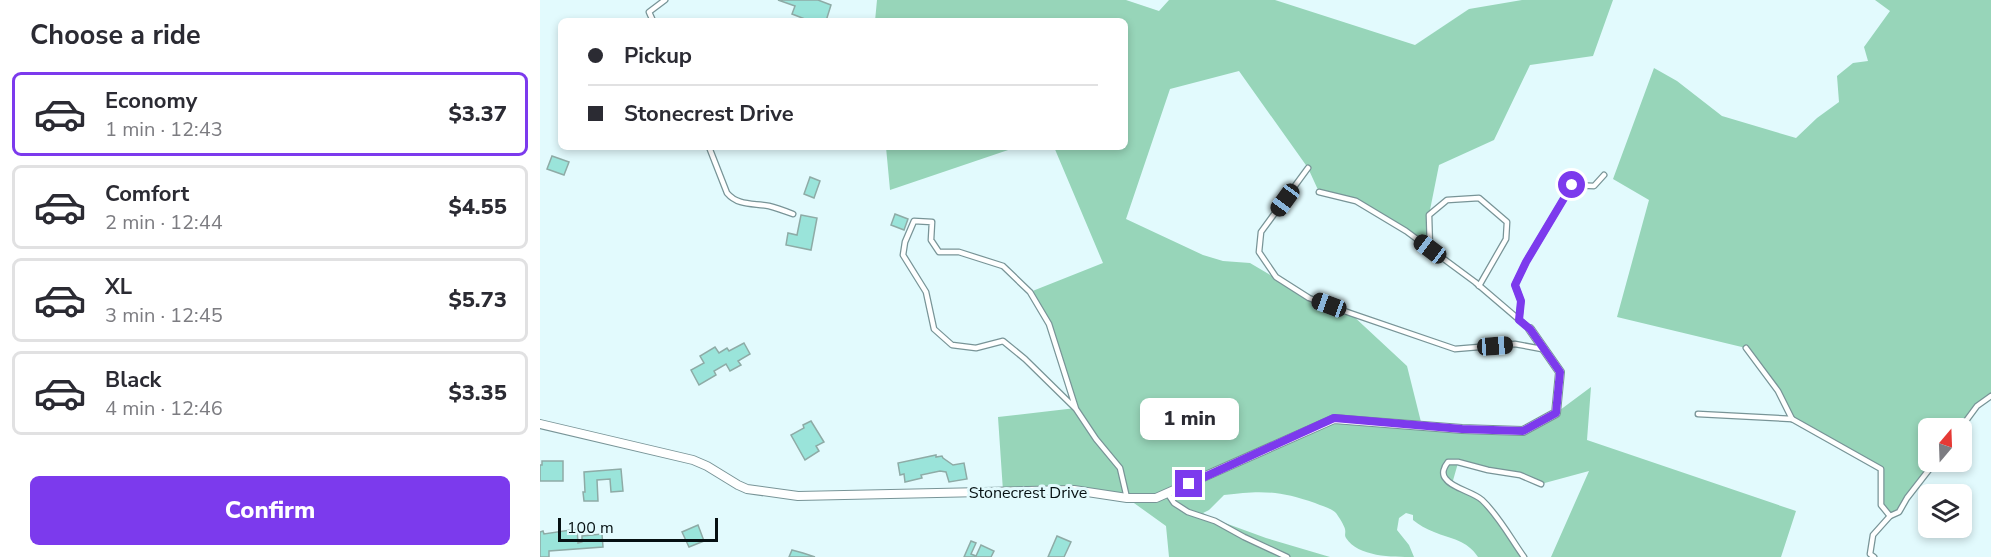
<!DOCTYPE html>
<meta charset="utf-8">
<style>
body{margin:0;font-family:"Nunito Sans",sans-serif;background:#f7f7f7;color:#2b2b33;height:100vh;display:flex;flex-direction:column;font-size:22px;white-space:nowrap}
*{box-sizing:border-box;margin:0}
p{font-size:20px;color:#7c7c81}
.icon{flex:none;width:33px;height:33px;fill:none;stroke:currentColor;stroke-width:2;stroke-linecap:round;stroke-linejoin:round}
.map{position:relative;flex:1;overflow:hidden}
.drawer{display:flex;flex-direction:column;background:#fff;width:540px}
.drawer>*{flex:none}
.guide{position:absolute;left:18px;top:18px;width:570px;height:132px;border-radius:9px;box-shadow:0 3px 9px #0003;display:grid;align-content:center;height:132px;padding:0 30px;background:#fff}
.needle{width:39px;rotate:19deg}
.fabs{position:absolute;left:1378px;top:418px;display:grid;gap:12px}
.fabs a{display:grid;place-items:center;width:54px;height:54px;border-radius:9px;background:#fff;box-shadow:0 3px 9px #0003;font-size:30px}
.scale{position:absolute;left:18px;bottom:15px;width:160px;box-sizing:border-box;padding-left:6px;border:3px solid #061012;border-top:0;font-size:16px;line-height:21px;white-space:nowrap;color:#061012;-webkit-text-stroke:4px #e2fafd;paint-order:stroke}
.end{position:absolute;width:27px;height:27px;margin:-14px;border:8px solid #7c3aed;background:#fff;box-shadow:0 0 0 3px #fff}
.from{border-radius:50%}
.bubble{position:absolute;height:42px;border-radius:9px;background:#fff;box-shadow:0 3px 9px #0003;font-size:20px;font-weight:800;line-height:42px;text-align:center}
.car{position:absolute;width:18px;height:36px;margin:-18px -9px;border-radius:8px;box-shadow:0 0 4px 2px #0007;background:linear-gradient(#222 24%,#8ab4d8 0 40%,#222 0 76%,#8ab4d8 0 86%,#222 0)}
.guide b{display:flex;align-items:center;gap:21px;height:57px;font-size:22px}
.guide b+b{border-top:2px solid #e1e1e2}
.guide i{width:15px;height:15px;background:#2b2b33}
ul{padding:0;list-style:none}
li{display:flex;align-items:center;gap:18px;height:84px;margin:0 12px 9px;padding:0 18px;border:3px solid #e1e1e2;border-radius:9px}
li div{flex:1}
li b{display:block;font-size:22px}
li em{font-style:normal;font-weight:800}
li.selected{border-color:#7c3aed}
li>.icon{width:54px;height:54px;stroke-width:1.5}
h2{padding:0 30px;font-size:27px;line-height:72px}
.button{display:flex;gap:12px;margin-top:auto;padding:12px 30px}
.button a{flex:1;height:69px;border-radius:9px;background:#7c3aed;color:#fff;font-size:24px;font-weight:800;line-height:69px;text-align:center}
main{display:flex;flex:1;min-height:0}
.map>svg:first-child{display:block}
</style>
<main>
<section class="drawer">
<h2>Choose a ride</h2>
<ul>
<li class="selected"><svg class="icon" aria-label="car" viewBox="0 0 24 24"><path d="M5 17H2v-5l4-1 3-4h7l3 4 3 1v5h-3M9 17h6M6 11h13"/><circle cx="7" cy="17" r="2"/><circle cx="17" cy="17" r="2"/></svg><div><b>Economy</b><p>1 min · 12:43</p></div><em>$3.37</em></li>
<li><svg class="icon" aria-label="car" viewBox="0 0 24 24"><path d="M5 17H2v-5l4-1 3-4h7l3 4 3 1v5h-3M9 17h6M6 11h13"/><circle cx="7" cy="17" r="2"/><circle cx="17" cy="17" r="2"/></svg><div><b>Comfort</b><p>2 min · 12:44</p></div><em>$4.55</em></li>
<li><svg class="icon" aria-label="car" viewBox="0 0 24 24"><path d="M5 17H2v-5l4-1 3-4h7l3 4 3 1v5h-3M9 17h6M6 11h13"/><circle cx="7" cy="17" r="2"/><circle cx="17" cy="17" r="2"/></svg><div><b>XL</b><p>3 min · 12:45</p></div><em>$5.73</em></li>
<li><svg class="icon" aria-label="car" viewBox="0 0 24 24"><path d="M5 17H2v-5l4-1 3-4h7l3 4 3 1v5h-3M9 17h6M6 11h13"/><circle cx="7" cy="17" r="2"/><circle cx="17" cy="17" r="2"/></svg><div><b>Black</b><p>4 min · 12:46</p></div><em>$3.35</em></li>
</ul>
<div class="button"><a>Confirm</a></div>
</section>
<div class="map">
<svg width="1451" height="557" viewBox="0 0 1451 557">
<rect width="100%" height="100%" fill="#e2fafd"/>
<!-- forest -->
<g fill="#97d5b9">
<path d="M337,0H586L619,11L629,0H735L875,45L929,9L982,0H1073L1053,56L990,65L954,140L899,165L889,215L890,249L816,201L779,192L768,168L699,71L630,89L586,219L663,255L683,261L710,263L769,298L810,313L867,366L882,426L983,431L1016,413L1051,387L1047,440L1256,511L1241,557H1011L1049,471L1001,484L980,475L918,463L912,484L940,498L984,557H938C927,540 911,539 894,532C886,529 879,525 873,520V515L866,513L859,518L857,530L869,545L874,557C852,557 818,557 806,538C804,534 806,534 805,529C804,525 799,517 796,513C791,508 782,506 775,503C740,491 722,490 684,495L669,510L663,513L674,519L726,538L790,557H629L626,526L587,498L561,493L463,491L458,417L536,408L509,324L490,292L563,263L514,147H585V21H335Z"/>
<path d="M1335,0H1451V396L1437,406L1420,429H1389V462H1395L1359,512L1350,516L1341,505V469L1252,419L1238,391L1206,348L1077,317L1109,200L1073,179L1114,68L1137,81L1182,116L1256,138L1277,118L1299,102L1297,76L1313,63L1328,61L1324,47L1350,11Z"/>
<path d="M346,147H477L350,190Z"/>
</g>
<!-- building -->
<g fill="#9ae4da" stroke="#8eaba6" stroke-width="1.5">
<path d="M238,0H278L291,5L286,21H270L252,14L255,6Z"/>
<path d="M12,156L29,162L24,175L7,169Z"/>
<path d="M270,177L280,181L274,198L264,194Z"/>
<path d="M355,214L368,219L364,230L351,225Z"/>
<path d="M261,215L277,218L271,250L246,245L248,233L257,235Z"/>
<path d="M204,343L210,354L198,361L201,365L190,371L186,364L174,371L176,375L159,385L151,370L164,363L160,356L175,347L179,353L187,348L189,351Z"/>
<path d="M271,421L284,442L276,446L279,451L265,460L251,435L264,428L263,425Z"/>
<path d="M396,455V457L402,456L403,458L413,465L424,463L427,479L409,482L406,472L400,471L381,475L382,478L365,482L364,474L360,475L358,463Z"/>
<path d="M2,461H23V481H0V465H2Z"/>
<path d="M81,469L83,491L71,492L70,479L57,480L58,501H44L43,492H45L44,472Z"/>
<path d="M158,525L164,541L149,547L142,532Z"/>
<path d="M37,529L38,543L42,542V536L62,534L63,547L9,551V557H0V532L3,531L4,534Z"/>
<path d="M517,536L531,542L524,557H508Z"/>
<path d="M431,541L436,543L431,554L436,556L441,545L454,551L451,557H424Z"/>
<path d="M252,550L263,553L275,557H249Z"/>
</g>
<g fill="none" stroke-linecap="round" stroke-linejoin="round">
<defs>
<g id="lane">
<path d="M113,21L109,12L125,0"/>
<path d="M169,147L187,193C198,206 213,203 229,206C237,208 245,211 253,214"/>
<path d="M768,168L721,232L719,252L736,277L769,298L810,313L915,349L975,344L1002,349"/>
<path d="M779,192L816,201L866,231L935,282L990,329"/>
<path d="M890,249L889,215L907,200L939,198L967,222L966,239L939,286"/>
<path d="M979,320L981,301L975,285L986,262L1032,185L1054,186L1064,175"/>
<path d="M1206,348L1238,391L1252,419"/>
<path d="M536,409L485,359L463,341L436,348L412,345L394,329L386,292L363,255L365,242L374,221L392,222L391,240L399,252H419L463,266L490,292L509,324L536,409L556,439L580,468L587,498"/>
<path d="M1158,414L1252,419L1341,469V505L1350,516"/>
<path d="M1420,429L1437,406L1451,396"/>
<path d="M628,494L634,503L648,512L675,521L704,537L747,557"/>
<path d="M984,557C971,539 959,516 942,500C933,492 912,488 906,479C901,474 904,467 908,462H918L948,470L980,475L1001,484"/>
<path d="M1334,557L1330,554L1333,535L1350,516L1359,512L1367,498L1395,462"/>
</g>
<path id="street" d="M0,424L153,460L167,466L198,485L207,489L258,496L534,490L587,498H616L794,419L922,429L983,431L1016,413L1020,372L990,329"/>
</defs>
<!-- lane casing -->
<use href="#lane" stroke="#789497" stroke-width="7"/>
<!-- street casing -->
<use href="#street" stroke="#789497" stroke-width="10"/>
<!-- lane -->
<use href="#lane" stroke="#fff" stroke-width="4.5"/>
<!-- street -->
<use href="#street" stroke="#fff" stroke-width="8"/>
</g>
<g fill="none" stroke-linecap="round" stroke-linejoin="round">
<!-- route -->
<path stroke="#7c3aed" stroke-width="8" d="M649,484L794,418L922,429L983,431L1016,413L1020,372L990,329L979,320L981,301L975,285L986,262L1032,185"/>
</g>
<g text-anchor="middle" stroke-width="6" stroke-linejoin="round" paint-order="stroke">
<!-- street labels -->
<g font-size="16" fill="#061012" stroke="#e2fafd">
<text x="488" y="498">Stonecrest Drive</text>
</g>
</g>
</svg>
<div class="fabs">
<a><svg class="needle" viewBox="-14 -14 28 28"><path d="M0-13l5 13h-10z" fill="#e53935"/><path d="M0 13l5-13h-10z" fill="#7c7c81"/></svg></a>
<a><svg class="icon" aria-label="layers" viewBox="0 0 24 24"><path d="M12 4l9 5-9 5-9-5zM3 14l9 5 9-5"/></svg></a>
</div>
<div class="scale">100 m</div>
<i class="end from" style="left:1032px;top:185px"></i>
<i class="end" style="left:649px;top:484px"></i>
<div class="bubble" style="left:600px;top:398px;width:99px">1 min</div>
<i class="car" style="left:745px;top:200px;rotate:216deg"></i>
<i class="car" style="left:890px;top:249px;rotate:307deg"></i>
<i class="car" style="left:789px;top:305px;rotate:290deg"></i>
<i class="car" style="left:955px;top:346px;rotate:86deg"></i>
<div class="guide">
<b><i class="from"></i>Pickup</b>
<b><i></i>Stonecrest Drive</b>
</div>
</div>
</main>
